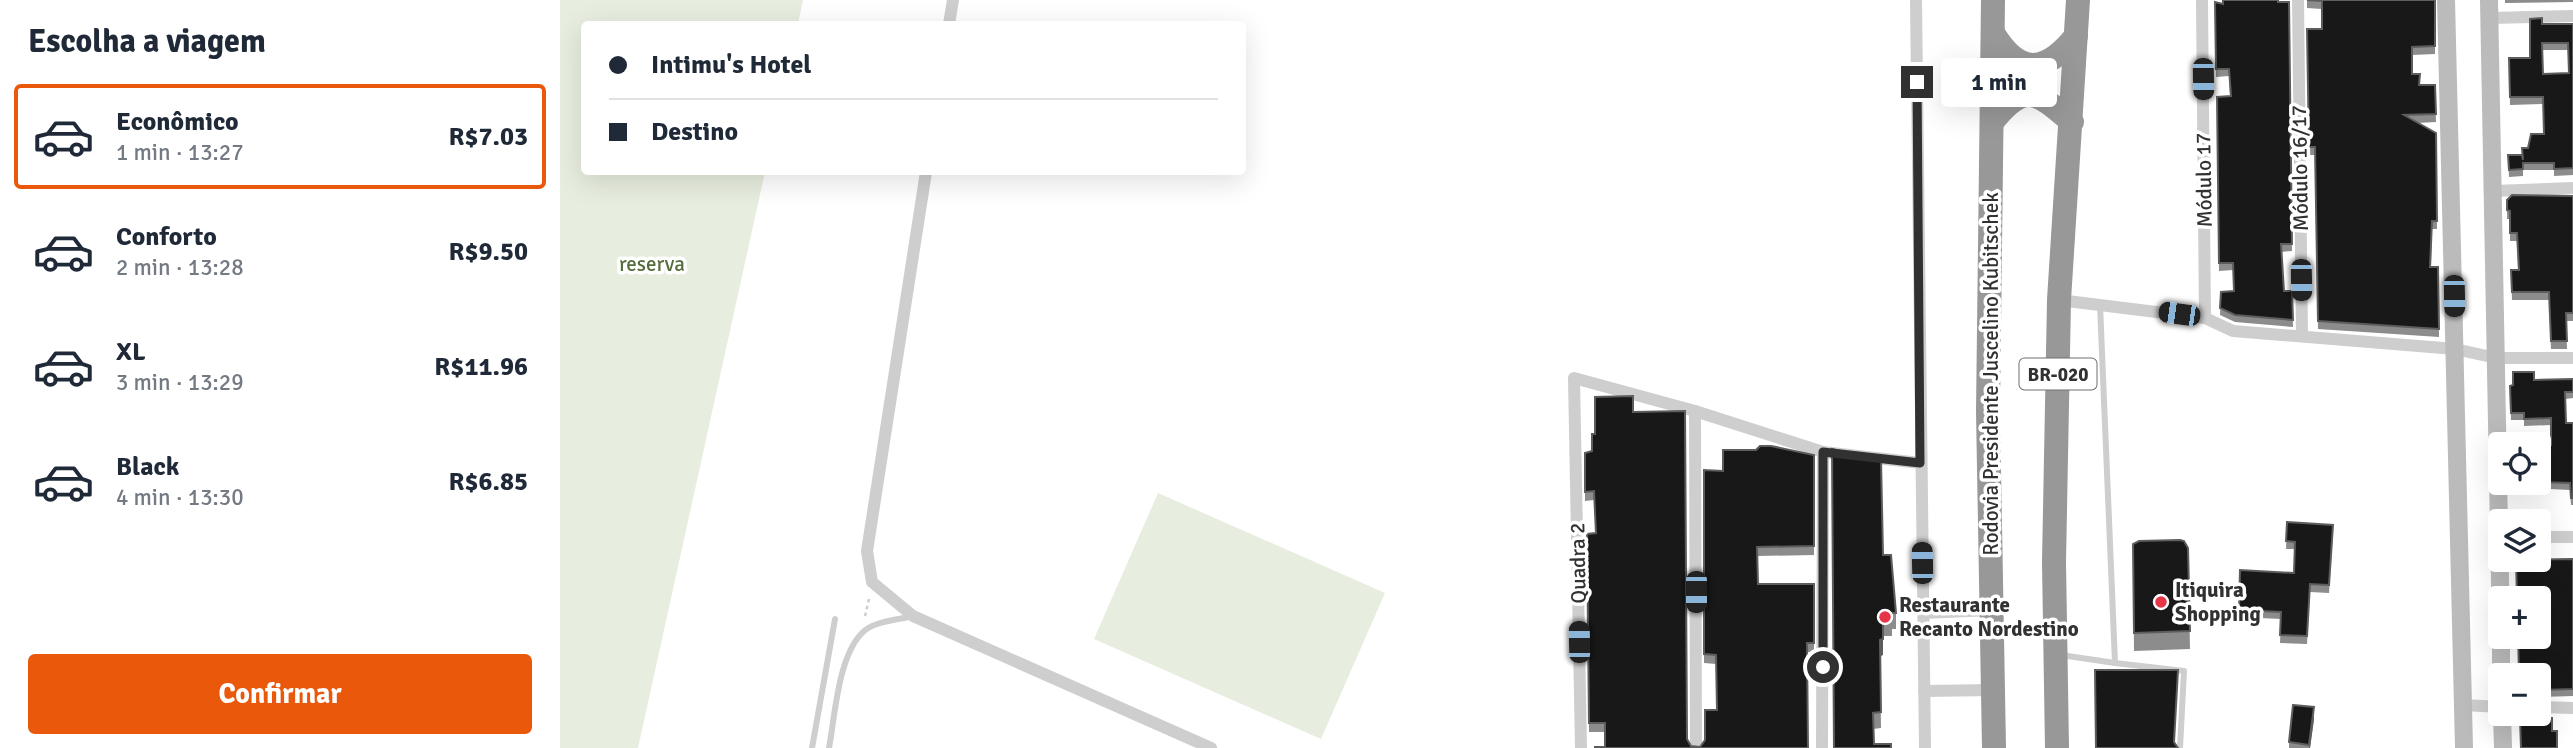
<!DOCTYPE html>
<html lang="pt">
<meta charset="utf-8">
<style>
body{margin:0;font-family:Signika,sans-serif;background:#f6f6f7;color:#1f2937;height:100vh;display:flex;flex-direction:column;font-size:26px;white-space:nowrap}
*{box-sizing:border-box;margin:0}
p{font-size:23px;color:#747a83}
.icon{flex:none;width:38px;height:38px;fill:none;stroke:currentColor;stroke-width:2;stroke-linecap:round;stroke-linejoin:round}
.map{position:relative;flex:1;overflow:hidden}
.side{display:flex;flex-direction:column;background:#fff;width:560px}
.side>*{flex:none}
.hud{position:absolute;left:21px;top:21px;width:665px;height:154px;border-radius:7px;box-shadow:0 7px 28px #0002;display:grid;align-content:center;height:154px;padding:0 28px;background:#fff}
.buttons{position:absolute;left:1928px;top:432px;display:grid;gap:14px}
.buttons a{display:grid;place-items:center;width:63px;height:63px;border-radius:7px;background:#fff;box-shadow:0 7px 28px #0002;font-size:35px}
.end{position:absolute;width:32px;height:32px;margin:-16px;border:9px solid #313131;background:#fff;box-shadow:0 0 0 4px #fff}
.from{border-radius:50%}
.bubble{position:absolute;height:49px;border-radius:7px;background:#fff;box-shadow:0 7px 28px #0002;font-size:23px;font-weight:700;line-height:49px;text-align:center}
.car{position:absolute;width:21px;height:42px;margin:-21px -10px;border-radius:9px;box-shadow:0 0 5px 2px #0007;background:linear-gradient(#222 24%,#8ab4d8 0 40%,#222 0 76%,#8ab4d8 0 86%,#222 0)}
.hud b{display:flex;align-items:center;gap:24px;height:66px;font-size:26px}
.hud b+b{border-top:2px solid #e0e1e3}
.hud i{width:18px;height:18px;background:#1f2937}
ul{padding:0;list-style:none}
li{display:flex;align-items:center;gap:21px;height:105px;margin:0 14px 10px;padding:0 14px;border:4px solid transparent;border-radius:7px}
li div{flex:1}
li b{display:block;font-size:26px}
li em{font-style:normal;font-weight:700}
li.active{border-color:#ea580c}
li>.icon{width:63px;height:63px;stroke-width:1.5}
h2{padding:0 28px;font-size:32px;line-height:84px}
.cta{display:flex;gap:14px;margin-top:auto;padding:14px 28px}
.cta a{flex:1;height:80px;border-radius:7px;background:#ea580c;color:#fff;font-size:28px;font-weight:700;line-height:80px;text-align:center}
main{display:flex;flex:1;min-height:0}
.map>svg:first-child{display:block}
</style>
<main>
<section class="side">
<h2>Escolha a viagem</h2>
<ul>
<li class="active"><svg class="icon" aria-label="car" viewBox="0 0 24 24"><path d="M5 17H2v-5l4-1 3-4h7l3 4 3 1v5h-3M9 17h6M6 11h13"/><circle cx="7" cy="17" r="2"/><circle cx="17" cy="17" r="2"/></svg><div><b>Econômico</b><p>1 min · 13:27</p></div><em>R$7.03</em></li>
<li><svg class="icon" aria-label="car" viewBox="0 0 24 24"><path d="M5 17H2v-5l4-1 3-4h7l3 4 3 1v5h-3M9 17h6M6 11h13"/><circle cx="7" cy="17" r="2"/><circle cx="17" cy="17" r="2"/></svg><div><b>Conforto</b><p>2 min · 13:28</p></div><em>R$9.50</em></li>
<li><svg class="icon" aria-label="car" viewBox="0 0 24 24"><path d="M5 17H2v-5l4-1 3-4h7l3 4 3 1v5h-3M9 17h6M6 11h13"/><circle cx="7" cy="17" r="2"/><circle cx="17" cy="17" r="2"/></svg><div><b>XL</b><p>3 min · 13:29</p></div><em>R$11.96</em></li>
<li><svg class="icon" aria-label="car" viewBox="0 0 24 24"><path d="M5 17H2v-5l4-1 3-4h7l3 4 3 1v5h-3M9 17h6M6 11h13"/><circle cx="7" cy="17" r="2"/><circle cx="17" cy="17" r="2"/></svg><div><b>Black</b><p>4 min · 13:30</p></div><em>R$6.85</em></li>
</ul>
<div class="cta"><a>Confirmar</a></div>
</section>
<div class="map">
<svg width="2013" height="748" viewBox="0 0 2013 748">
<rect width="100%" height="100%" fill="#fff"/>
<!-- green -->
<g fill="#e7eddf">
<path d="M0,0H243L238,24H24V172H205L78,748H0Z"/>
<path d="M598,493L825,593L761,739L534,639Z"/>
</g>
<g fill="none" stroke-linecap="round" stroke-linejoin="round">
<!-- path -->
<path stroke="#cecece" stroke-width="2.5" stroke-dasharray="3.5 3.5" stroke-linecap="butt" d="M305,616L309,599"/>
<!-- lane -->
<g stroke="#cecece" stroke-width="6">
<path d="M1540,305L1555,663L1624,671L1620,748"/>
<path d="M1501,655L1555,663"/>
<path d="M252,748L275,619"/>
<path d="M269,748C275,716 278,657 302,633C313,621 338,620 353,616"/>
</g>
<!-- street -->
<g stroke="#cecece" stroke-width="12">
<path d="M1356,0L1365,748"/>
<path d="M1642,0L1645,318"/>
<path d="M1738,0L1742,336"/>
<path d="M1930,18L2013,16"/>
<path d="M389,24L393,0"/>
<path d="M366,172L307,551L312,582L353,616L651,748"/>
<path d="M1933,191L2013,188"/>
<path d="M1499,300L1645,318L1673,331L1895,349L1936,358H2013"/>
<path d="M1135,411L1136,748"/>
<path d="M1979,537H2013"/>
<path d="M1363,613L1431,610"/>
<path d="M1364,691L1433,690"/>
<path d="M1903,705L1941,707"/>
<path d="M1979,707L2013,708"/>
<path d="M1021,748L1014,378L1135,411L1263,452L1360,463"/>
<path d="M1262,748L1263,452"/>
</g>
<!-- secondary -->
<g stroke="#bbb" stroke-width="18">
<path d="M1886,0L1904,748"/>
<path d="M1929,0L1941,634"/>
<path d="M1941,637V676"/>
<path d="M1942,714L1943,748"/>
</g>
<!-- highway -->
<g stroke="#989898" stroke-width="24">
<path d="M1433,0L1428,412L1434,748"/>
<path d="M1433,33C1460,77 1486,73 1516,36"/>
<path d="M1432,122C1465,81 1476,91 1512,122"/>
<path d="M1497,748L1494,562L1499,300L1518,0"/>
</g>
</g>
<!-- wall -->
<g fill="#8c8c8c" fill-rule="evenodd">
<path d="M1747,0H1875V54L1852,55V74L1859,85H1875L1876,122L1857,123L1876,133L1877,229H1872L1871,267H1878L1879,337L1758,329L1755,155H1749L1747,29H1762V9L1747,8Z"/>
<path d="M1945,0H2013V2L1945,3Z"/>
<path d="M1655,2L1663,4L1729,2L1732,251L1721,252L1724,291H1732L1733,327L1675,322L1660,315L1661,292L1673,291V270L1659,271L1657,97L1670,96L1669,76L1656,77Z"/>
<path d="M1982,24H2013V175L1994,176V170H1963V176L1949,177L1948,155H1962L1968,148L1984,134L1983,104L1950,105L1949,58H1970ZM1982,50H2008L2009,73L1983,74Z"/>
<path d="M2013,196V321H2006L2007,349H1991L1989,300H1952L1951,270H1958L1957,241H1950V219H1947V200Z"/>
<path d="M2013,379V398L2005,399L2006,423H2013V505H2011L2010,490L1972,488V483H1979V445H1991V425L1964,426V420H1951L1950,386L1974,380Z"/>
<path d="M1073,412L1127,739L1131,746L1140,747L1145,740L1157,710L1156,664L1144,663V470L1163,471L1254,455V555L1197,556L1198,584H1254V652H1247L1248,748L1045,747V732H1029L1027,534L1036,533L1034,500L1025,501V453L1032,451L1035,434Z"/>
<path d="M1727,522L1773,533L1769,593L1750,592L1747,644L1720,643L1721,619L1679,617L1680,570L1734,573L1735,549H1726Z"/>
<path d="M1573,544L1628,548L1630,649L1574,651Z"/>
<path d="M1323,555L1336,613V629H1332V636H1323V655L1320,656L1321,728L1313,729L1274,748Z"/>
<path d="M2013,559V696L1979,697V676H1959L1958,637Z"/>
<path d="M1754,719L1750,748H1729V742Z"/>
</g>
<!-- shaded-wall -->
<g fill="#5d5d5d">
<path d="M1323,639V655L1320,656V640Z"/>
<path d="M1754,707V719L1750,748H1749Z"/>
</g>
<!-- building -->
<g fill="#181818" stroke="#5d5d5d" stroke-width="2" fill-rule="evenodd">
<path d="M1663,0H1718V2H1729L1732,244H1721L1724,291H1732L1733,320L1675,315L1660,308L1661,292L1674,291L1673,263H1659L1657,97L1671,96L1669,69H1656L1655,2L1663,4Z"/>
<path d="M1747,0H1875V46L1852,47V74H1860L1859,85H1875L1876,114L1844,115L1876,133L1877,221H1872L1870,267H1878L1879,329L1758,321L1755,147H1749L1747,29H1762V1Z"/>
<path d="M1982,18V24H2013V168L1994,169V163H1963V169L1949,170L1948,155H1962L1963,160L1962,148H1968L1971,134H1984L1983,97H1950L1949,58H1970V19ZM1982,43H2008L2009,73L1983,74Z"/>
<path d="M1952,195L2013,196V313H2006L2007,341H1991L1989,292H1952L1951,270H1959L1957,233H1950V211L1947,210V200Z"/>
<path d="M1953,372H1974V380L2013,379V392H2005L2006,423H2013V498H2011L2010,483L1979,482V445H1991V418L1964,419V413H1951L1950,386L1953,385Z"/>
<path d="M1073,396V412L1125,411L1127,739L1131,746L1140,747L1145,740V710H1157L1156,655L1144,654V470L1163,471V450H1196L1200,446H1211L1254,455V546L1197,547L1198,584H1254V643H1247L1248,748H1035V747H1045V723H1029L1027,534L1036,533L1034,491L1025,492V453L1032,451V434H1035V397Z"/>
<path d="M1272,449L1321,460L1323,555H1331L1336,613H1332V619L1323,620V639L1320,640L1321,712L1313,713L1314,744H1331V748H1274Z"/>
<path d="M1727,522L1773,525L1769,585L1750,584L1747,636L1720,635L1721,612L1679,610L1680,570L1734,573L1735,542L1726,541Z"/>
<path d="M1620,540L1624,541L1628,548L1630,631L1574,633L1573,544L1579,541Z"/>
<path d="M2013,559V689L1979,690V676H1973V670L1959,671L1958,637H1979V598H1957L1956,560Z"/>
<path d="M1535,670H1618L1614,742L1618,748H1536Z"/>
<path d="M1733,705L1754,707L1749,745L1729,742Z"/>
<path d="M1960,718H1992V731H1997V748H1961Z"/>
</g>
<g fill="none" stroke-linecap="round" stroke-linejoin="round">
<!-- route -->
<path stroke="#313131" stroke-width="9" d="M1263,667V452L1360,463L1357,82"/>
</g>
<!-- markers -->
<g fill="#e63548" stroke="#fff" stroke-width="2.5">
<circle cx="1601" cy="602" r="7"/>
<circle cx="1325" cy="617" r="7"/>
</g>
<g text-anchor="middle" stroke-width="7" stroke-linejoin="round" paint-order="stroke">
<!-- shield labels -->
<rect fill="#fff" stroke="#6f6f6f" stroke-width="2" x="1459.5" y="358.5" width="77" height="31" rx="5"/>
<g font-size="19" font-weight="bold" fill="#313131">
<text x="1498" y="381">BR-020</text>
</g>
<!-- street labels -->
<g font-size="21" fill="#313131" stroke="#fff">
<text transform="translate(1740 168) rotate(-91)" y="7">Módulo 16/17</text>
<text transform="translate(1644 180) rotate(-91)" y="7">Módulo 17</text>
<text transform="translate(1431 374) rotate(-90)" y="7">Rodovia Presidente Juscelino Kubitschek</text>
<text transform="translate(1018 563) rotate(-91)" y="7">Quadra 2</text>
</g>
<!-- park labels -->
<g font-size="21" fill="#556d3d" stroke="#fff">
<text x="92" y="271">reserva</text>
</g>
<!-- poi labels -->
<g font-size="21" font-weight="bold" fill="#313131" stroke="#fff" text-anchor="start">
<text x="1615" y="597">Itiquira<tspan x="1615" dy="24">Shopping</tspan></text>
<text x="1339" y="612">Restaurante<tspan x="1339" dy="24">Recanto Nordestino</tspan></text>
</g>
</g>
</svg>
<div class="buttons">
<a><svg class="icon" aria-label="locate" viewBox="0 0 24 24"><circle cx="12" cy="12" r="6"/><path d="M12 2v4M12 18v4M2 12h4M18 12h4"/></svg></a>
<a><svg class="icon" aria-label="layers" viewBox="0 0 24 24"><path d="M12 4l9 5-9 5-9-5zM3 14l9 5 9-5"/></svg></a>
<a>+</a>
<a>−</a>
</div>
<i class="end from" style="left:1263px;top:667px"></i>
<i class="end" style="left:1357px;top:82px"></i>
<div class="bubble" style="left:1381px;top:58px;width:116px">1 min</div>
<i class="car" style="left:1643px;top:79px;rotate:179deg"></i>
<i class="car" style="left:1741px;top:280px;rotate:179deg"></i>
<i class="car" style="left:1894px;top:296px;rotate:179deg"></i>
<i class="car" style="left:1619px;top:314px;rotate:278deg"></i>
<i class="car" style="left:1362px;top:563px;rotate:359deg"></i>
<i class="car" style="left:1136px;top:592px;rotate:180deg"></i>
<i class="car" style="left:1019px;top:642px;rotate:359deg"></i>
<div class="hud">
<b><i class="from"></i>Intimu's Hotel</b>
<b><i></i>Destino</b>
</div>
</div>
</main>
